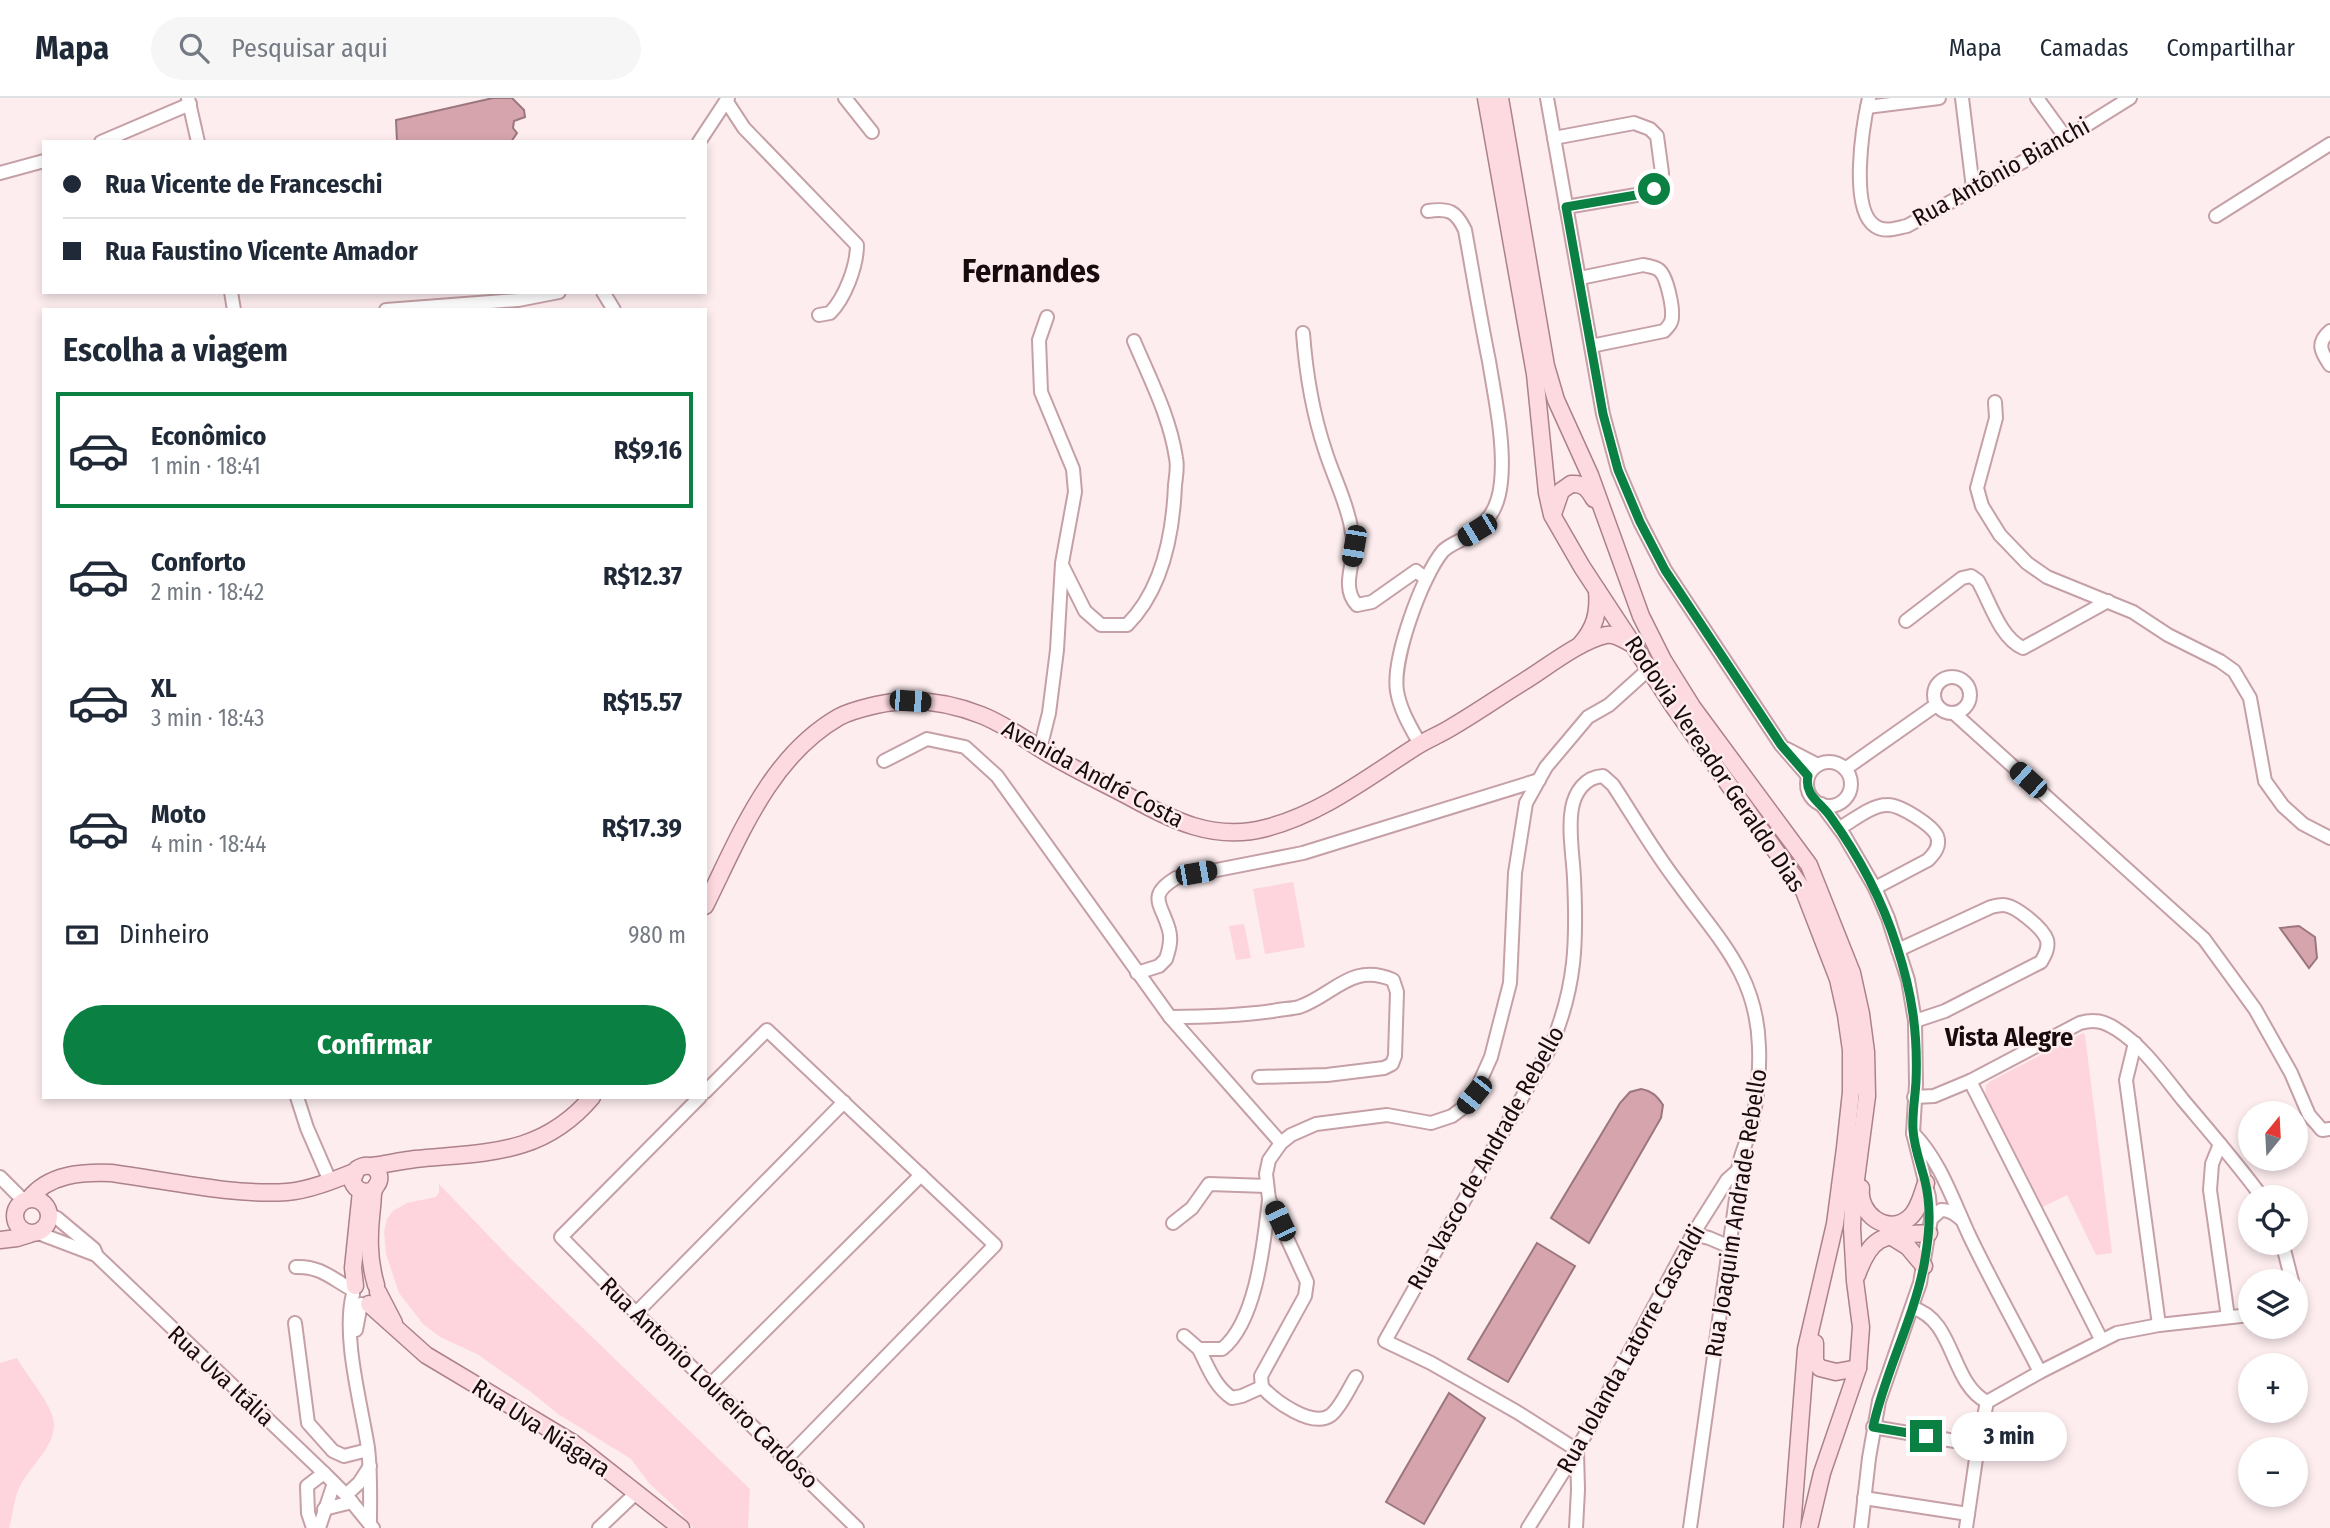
<!DOCTYPE html>
<html lang="pt">
<meta charset="utf-8">
<style>
body{margin:0;font-family:"Fira Sans Condensed",sans-serif;background:#f6f6f7;color:#1f2937;height:100vh;display:flex;flex-direction:column;font-size:26px;white-space:nowrap}
*{box-sizing:border-box;margin:0}
p{font-size:23px;color:#747a83}
.icon{flex:none;width:38px;height:38px;fill:none;stroke:currentColor;stroke-width:2;stroke-linecap:round;stroke-linejoin:round}
.map{position:relative;flex:1;overflow:hidden}
.details{position:absolute;left:42px;top:210px;width:665px;height:791px;display:flex;flex-direction:column;background:#fff;border-radius:0px;box-shadow:0 4px 10px #0003}
.details>*{flex:none}
.guide{position:absolute;left:42px;top:42px;width:665px;height:154px;border-radius:0px;box-shadow:0 4px 10px #0003;display:grid;align-content:center;height:154px;padding:0 21px;background:#fff}
.needle{width:46px;rotate:18deg}
.tools{position:absolute;left:2238px;top:1003px;display:grid;gap:14px}
.tools a{display:grid;place-items:center;width:70px;height:70px;border-radius:50%;background:#fff;box-shadow:0 4px 10px #0003;font-size:35px}
.end{position:absolute;width:32px;height:32px;margin:-16px;border:9px solid #0b8043;background:#fff;box-shadow:0 0 0 4px #fff}
.from{border-radius:50%}
.bubble{position:absolute;height:49px;border-radius:24px;background:#fff;box-shadow:0 4px 10px #0003;font-size:23px;font-weight:700;line-height:49px;text-align:center}
.car{position:absolute;width:21px;height:42px;margin:-21px -10px;border-radius:9px;box-shadow:0 0 5px 2px #0007;background:linear-gradient(#222 24%,#8ab4d8 0 40%,#222 0 76%,#8ab4d8 0 86%,#222 0)}
.guide b{display:flex;align-items:center;gap:24px;height:66px;font-size:26px}
.guide b+b{border-top:2px solid #e0e1e3}
.guide i{width:18px;height:18px;background:#1f2937}
ul{padding:0;list-style:none}
li{display:flex;align-items:center;gap:21px;height:116px;margin:0 14px 10px;padding:0 7px;border:4px solid transparent;border-radius:0px}
li div{flex:1}
li b{display:block;font-size:26px}
li em{font-style:normal;font-weight:700}
li.current{border-color:#0b8043}
li>.icon{width:63px;height:63px;stroke-width:1.5}
h2{padding:0 21px;font-size:32px;line-height:84px}
.pay{display:flex;align-items:center;gap:18px;height:77px;padding:0 21px;font-size:26px}
.pay p{margin-inline-start:auto}
.action{display:flex;gap:14px;margin-top:auto;padding:14px 21px}
.action a{flex:1;height:80px;border-radius:42px;background:#0b8043;color:#fff;font-size:28px;font-weight:700;line-height:80px;text-align:center}
header{display:flex;align-items:center;gap:42px;box-sizing:border-box;height:98px;padding:0 35px;background:#fff;border-bottom:2px solid #e0e1e3}
header strong{font-size:33px}
nav{display:flex;gap:38px;margin-inline-start:auto;font-size:24px}
.search{width:490px;height:63px;background:#f6f6f7;display:flex;align-items:center;gap:18px;box-sizing:border-box;padding:0 24px;border-radius:38px;color:#747a83;font-size:26px}
.map>svg:first-child{display:block}
</style>
<header>
<strong>Mapa</strong>
<div class="search"><svg class="icon" aria-label="search" viewBox="0 0 24 24"><circle cx="10" cy="10" r="6"/><path d="M15 15l6 6"/></svg>Pesquisar aqui</div>
<nav><a>Mapa</a><a>Camadas</a><a>Compartilhar</a></nav>
</header>
<div class="map">
<svg width="2330" height="1430" viewBox="0 0 2330 1430">
<rect width="100%" height="100%" fill="#fdedef"/>
<!-- green -->
<g fill="#fed5dc">
<path d="M1293,784L1305,849L1265,856L1253,791Z"/>
<path d="M1244,826L1251,860L1236,862L1229,828Z"/>
<path d="M2083,935L2085,937L2112,1155L2096,1157L2067,1097L2043,1109L1985,997L1986,987L1991,983Z"/>
<path d="M439,1086L510,1160L750,1391L748,1430H693L679,1413L649,1385L631,1361L558,1316L531,1294L477,1256L440,1239L423,1226L399,1195L386,1156L384,1134L387,1121L393,1113L407,1105L436,1099L439,1094Z"/>
<path d="M17,1260C26,1278 53,1306 54,1326C54,1350 30,1368 20,1388C14,1400 13,1417 9,1430H0V1265Z"/>
</g>
<!-- water -->
<g fill="#d5a4ac" stroke="#9c767d" stroke-width="2">
<path d="M493,0H512L524,12L525,19L514,23L513,30L517,35L511,44H397L396,22Z"/>
<path d="M2299,828L2315,839L2317,860L2309,870L2280,830Z"/>
<path d="M1641,991C1652,993 1657,998 1663,1007L1661,1020L1589,1145L1551,1120L1620,1005L1630,994Z"/>
<path d="M1537,1145L1575,1168L1508,1284L1468,1261Z"/>
<path d="M1449,1295L1485,1320L1424,1426L1386,1404Z"/>
</g>
<g fill="none" stroke-linecap="round" stroke-linejoin="round">
<defs>
<g id="minor">
<path d="M188,0L198,44"/>
<path d="M845,0L872,34"/>
<path d="M1547,0L1603,316L1618,372L1640,424L1665,472L1781,647L1808,678"/>
<path d="M1869,0C1863,26 1849,111 1875,128C1885,135 1896,130 1907,128L2066,40L2130,0"/>
<path d="M1962,0L1973,90"/>
<path d="M2037,0L2066,40"/>
<path d="M727,4L744,30L857,147C857,168 845,200 830,215L819,217"/>
<path d="M1867,9L1939,0"/>
<path d="M1554,40L1634,25L1650,31L1657,38L1662,75L1660,84L1648,95L1566,109"/>
<path d="M101,44L190,6"/>
<path d="M699,44L728,0"/>
<path d="M0,75L44,63"/>
<path d="M2216,118L2330,46"/>
<path d="M1580,180L1643,167C1649,168 1655,169 1659,172C1667,178 1673,209 1672,219C1672,225 1668,229 1664,233L1591,248"/>
<path d="M231,194L234,212"/>
<path d="M603,194L614,212"/>
<path d="M386,212L518,202L559,194"/>
<path d="M2330,233C2316,245 2321,254 2330,267"/>
<path d="M1303,235C1306,275 1312,313 1325,352C1333,378 1346,402 1351,429C1352,436 1354,444 1354,450C1352,470 1342,491 1357,507L1372,504L1416,473L1425,480"/>
<path d="M1995,304L1996,320L1977,390L1982,408L2000,437L2027,465L2047,479L2133,514L2168,537L2220,563L2234,573L2250,600L2265,683L2283,708L2303,726L2330,740"/>
<path d="M1063,469L1085,513L1101,527H1127C1162,492 1173,436 1175,387C1176,378 1178,369 1176,360C1170,319 1150,281 1134,243"/>
<path d="M1906,523L1962,480L1971,478L1978,483C1990,504 2000,540 2023,550L2108,503"/>
<circle cx="1952" cy="597" r="18"/>
<path d="M1955,616L2204,841L2255,911L2291,975L2309,1017L2322,1032L2330,1031"/>
<path d="M1420,646C1411,630 1400,612 1397,593C1392,561 1422,478 1443,453C1448,448 1455,445 1461,442C1486,426 1498,415 1501,384C1505,346 1495,300 1489,263C1480,219 1473,176 1465,132C1456,113 1449,110 1428,113"/>
<path d="M1040,651L1049,615L1057,552L1062,465L1075,394L1073,371L1041,294L1039,242L1047,219"/>
<path d="M1787,651L1818,667"/>
<path d="M884,663L927,641L965,649L997,678L1170,919L1281,1045"/>
<circle cx="1829" cy="686" r="22"/>
<path d="M1845,671L1936,607"/>
<path d="M1821,706L1844,737L1875,790L1888,820L1908,882L1915,923L1916,986L1913,1035L1929,1099L1931,1121L1920,1185L1879,1303L1869,1360L1861,1430"/>
<path d="M1843,728C1855,721 1872,707 1887,707C1899,706 1932,727 1937,738C1941,748 1934,756 1928,762L1875,790"/>
<path d="M1898,852L1991,809C1995,808 1999,807 2003,807C2015,807 2043,830 2047,842C2049,850 2045,857 2041,864L1945,913L1915,923"/>
<path d="M1137,875L1159,868L1166,861C1169,852 1172,842 1169,832C1162,806 1146,798 1176,780L1303,755L1539,682"/>
<path d="M1170,919C1205,919 1238,918 1273,913C1281,911 1291,911 1299,909C1334,897 1351,864 1393,882L1397,894L1395,958L1392,966L1384,970L1327,977L1259,979"/>
<path d="M2135,945L2126,982L2159,1227"/>
<path d="M1970,983L2101,1241"/>
<path d="M705,994L767,932L995,1147L787,1360"/>
<path d="M297,999L307,1030L330,1083"/>
<path d="M700,999L561,1139L636,1215L857,1430"/>
<path d="M1914,999L1934,998L1970,983L2080,925C2094,921 2104,923 2116,931C2143,948 2163,977 2183,1002C2210,1034 2237,1065 2262,1099"/>
<path d="M1913,1035C1941,1064 1953,1103 1970,1139C1992,1185 2017,1229 2040,1274"/>
<path d="M2220,1046L2212,1066L2210,1092L2228,1219"/>
<path d="M0,1079L24,1103"/>
<path d="M48,1116L57,1120L94,1151L97,1158L324,1375L346,1397L373,1430"/>
<path d="M1931,1121L1941,1112C1950,1112 1955,1116 1962,1122"/>
<path d="M1173,1125L1192,1110L1209,1086L1267,1088"/>
<path d="M38,1135L96,1157"/>
<path d="M1693,1136L1709,1140L1728,1148"/>
<path d="M2282,1144L2292,1183"/>
<path d="M296,1169C321,1168 332,1181 353,1192"/>
<path d="M353,1196C342,1238 361,1305 368,1350C371,1375 370,1401 370,1426"/>
<path d="M1913,1210C1955,1222 1950,1285 1987,1304"/>
<path d="M636,1215L844,1004"/>
<path d="M295,1225L308,1325L333,1353L344,1358L368,1352"/>
<path d="M356,1232L361,1206"/>
<path d="M1184,1238L1199,1251H1222C1257,1223 1264,1143 1269,1102"/>
<path d="M1199,1251C1208,1269 1215,1289 1232,1300L1242,1298L1262,1289"/>
<path d="M1356,1279C1349,1290 1341,1309 1331,1317C1312,1331 1274,1302 1262,1289L1261,1278L1305,1198L1307,1184L1269,1101L1266,1076L1269,1062L1281,1045L1291,1037L1316,1026L1387,1017L1431,1025L1452,1018L1464,1009L1474,997L1491,959L1510,885L1515,775L1526,705L1546,669L1588,619L1609,607L1649,571"/>
<path d="M711,1286L921,1077"/>
<path d="M1873,1329L1978,1347"/>
<path d="M1577,1352L1517,1314L1431,1265L1385,1243L1551,948C1576,888 1577,844 1574,780C1573,758 1568,732 1572,710C1575,694 1585,679 1603,678L1613,687C1634,719 1654,754 1678,785C1718,841 1757,876 1759,949C1760,975 1757,1004 1751,1029C1746,1048 1735,1066 1738,1086L1690,1430"/>
<path d="M346,1397L359,1385L370,1368"/>
<path d="M1864,1400L1968,1416"/>
<path d="M324,1411L352,1404"/>
<path d="M313,1430L308,1415L307,1388L324,1375"/>
<path d="M319,1430L334,1385"/>
<path d="M599,1430L637,1394"/>
<path d="M1528,1430L1577,1352L1693,1136L1727,1082L1736,1074"/>
<path d="M1576,1430L1578,1392L1577,1353"/>
<path d="M1966,1430L1978,1347L1987,1304L2040,1274L2117,1235L2159,1227L2250,1217"/>
</g>
<g id="major">
<path d="M1486,0L1535,276L1547,395L1552,417L1582,469L1674,609L1804,793L1838,881L1846,917L1851,952V994L1845,1050L1835,1126L1806,1251L1792,1430"/>
<path d="M1500,0L1546,268L1556,302L1590,377L1641,518L1663,562L1693,610L1809,767L1852,875L1861,916L1866,954L1867,998L1853,1104L1852,1130L1855,1183L1861,1229L1858,1270L1822,1375L1809,1430"/>
<path d="M1553,416L1561,393L1571,386C1584,385 1588,391 1594,401"/>
<path d="M1580,547C1595,530 1599,515 1597,492"/>
<path d="M705,808C739,740 769,659 839,619C850,613 864,610 876,607C911,599 948,604 981,617C1002,625 1020,638 1039,650C1067,668 1098,682 1128,698C1172,722 1214,744 1266,730C1323,715 1368,679 1417,648C1428,641 1441,636 1452,629C1476,615 1499,599 1523,584C1546,570 1579,543 1606,537C1615,535 1624,542 1632,546"/>
<path d="M372,1068C386,1066 400,1063 415,1061C486,1054 542,1058 592,999"/>
<path d="M1861,1090C1858,1116 1887,1138 1909,1120C1919,1112 1922,1096 1926,1085"/>
<path d="M374,1092C364,1096 356,1093 352,1083L357,1071C365,1066 376,1066 379,1077C381,1085 376,1086 374,1092C372,1097 373,1104 372,1109C369,1136 368,1160 376,1187"/>
<path d="M29,1101C49,1076 81,1074 111,1075C165,1082 234,1098 287,1094C310,1092 334,1082 354,1074"/>
<circle cx="32" cy="1118" r="17"/>
<path d="M1892,1139L1908,1149L1924,1168"/>
<path d="M0,1142L17,1140L30,1136"/>
<path d="M1857,1177C1873,1133 1886,1138 1929,1135"/>
<path d="M355,1188L353,1170L361,1093"/>
<path d="M378,1194L394,1225"/>
<path d="M369,1206L426,1257L573,1345L681,1430"/>
<path d="M1815,1245V1264L1820,1270L1836,1274L1858,1270"/>
</g>
</defs>
<!-- minor casing -->
<use href="#minor" stroke="#c5a0a6" stroke-width="16"/>
<!-- major casing -->
<use href="#major" stroke="#ac818a" stroke-width="19"/>
<!-- minor -->
<use href="#minor" stroke="#fff" stroke-width="12"/>
<!-- major -->
<use href="#major" stroke="#fddae0" stroke-width="16"/>
</g>
<g fill="none" stroke-linecap="round" stroke-linejoin="round">
<!-- route -->
<path stroke="#0b8043" stroke-width="9" d="M1654,91L1648,95L1566,109L1603,316L1618,372L1640,424L1665,472L1781,647L1808,678C1804,697 1820,704 1830,718C1859,758 1882,801 1897,849C1912,895 1918,935 1916,984C1915,1000 1912,1016 1913,1032C1914,1049 1921,1067 1925,1083C1932,1112 1929,1139 1924,1167C1913,1223 1885,1274 1873,1329L1926,1338"/>
</g>
<g text-anchor="middle" stroke-width="5" stroke-linejoin="round" paint-order="stroke">
<!-- street labels -->
<g font-size="24" fill="#180b0e" stroke="#fdedef">
<text transform="translate(2001 74) rotate(-29)" y="8">Rua Antônio Bianchi</text>
<text transform="translate(1715 666) rotate(56)" y="8">Rodovia Vereador Geraldo Dias</text>
<text transform="translate(1093 676) rotate(28)" y="8">Avenida André Costa</text>
<text transform="translate(1486 1060) rotate(-61)" y="8">Rua Vasco de Andrade Rebello</text>
<text transform="translate(1736 1115) rotate(-81)" y="8">Rua Joaquim Andrade Rebello</text>
<text transform="translate(1631 1251) rotate(-61)" y="8">Rua Iolanda Latorre Cascaldi</text>
<text transform="translate(221 1278) rotate(43)" y="8">Rua Uva Itália</text>
<text transform="translate(709 1285) rotate(44)" y="8">Rua Antonio Loureiro Cardoso</text>
<text transform="translate(541 1330) rotate(33)" y="8">Rua Uva Niágara</text>
</g>
<!-- neighbourhood labels -->
<g font-size="26" font-weight="bold" fill="#180b0e" stroke="#fdedef">
<text x="2009" y="948">Vista Alegre</text>
</g>
<!-- district labels -->
<g font-size="32" font-weight="bold" fill="#180b0e" stroke="#fdedef">
<text x="1031" y="184">Fernandes</text>
</g>
</g>
</svg>
<div class="tools">
<a><svg class="needle" viewBox="-14 -14 28 28"><path d="M0-13l5 13h-10z" fill="#e53935"/><path d="M0 13l5-13h-10z" fill="#747a83"/></svg></a>
<a><svg class="icon" aria-label="locate" viewBox="0 0 24 24"><circle cx="12" cy="12" r="6"/><path d="M12 2v4M12 18v4M2 12h4M18 12h4"/></svg></a>
<a><svg class="icon" aria-label="layers" viewBox="0 0 24 24"><path d="M12 4l9 5-9 5-9-5zM3 14l9 5 9-5"/></svg></a>
<a>+</a>
<a>−</a>
</div>
<i class="end from" style="left:1654px;top:91px"></i>
<i class="end" style="left:1926px;top:1338px"></i>
<div class="bubble" style="left:1951px;top:1314px;width:116px">3 min</div>
<i class="car" style="left:1477px;top:432px;rotate:239deg"></i>
<i class="car" style="left:1354px;top:448px;rotate:190deg"></i>
<i class="car" style="left:910px;top:603px;rotate:94deg"></i>
<i class="car" style="left:2028px;top:682px;rotate:312deg"></i>
<i class="car" style="left:1196px;top:775px;rotate:80deg"></i>
<i class="car" style="left:1474px;top:997px;rotate:219deg"></i>
<i class="car" style="left:1280px;top:1123px;rotate:335deg"></i>
<div class="guide">
<b><i class="from"></i>Rua Vicente de Franceschi</b>
<b><i></i>Rua Faustino Vicente Amador</b>
</div>
<section class="details">
<h2>Escolha a viagem</h2>
<ul>
<li class="current"><svg class="icon" aria-label="car" viewBox="0 0 24 24"><path d="M5 17H2v-5l4-1 3-4h7l3 4 3 1v5h-3M9 17h6M6 11h13"/><circle cx="7" cy="17" r="2"/><circle cx="17" cy="17" r="2"/></svg><div><b>Econômico</b><p>1 min · 18:41</p></div><em>R$9.16</em></li>
<li><svg class="icon" aria-label="car" viewBox="0 0 24 24"><path d="M5 17H2v-5l4-1 3-4h7l3 4 3 1v5h-3M9 17h6M6 11h13"/><circle cx="7" cy="17" r="2"/><circle cx="17" cy="17" r="2"/></svg><div><b>Conforto</b><p>2 min · 18:42</p></div><em>R$12.37</em></li>
<li><svg class="icon" aria-label="car" viewBox="0 0 24 24"><path d="M5 17H2v-5l4-1 3-4h7l3 4 3 1v5h-3M9 17h6M6 11h13"/><circle cx="7" cy="17" r="2"/><circle cx="17" cy="17" r="2"/></svg><div><b>XL</b><p>3 min · 18:43</p></div><em>R$15.57</em></li>
<li><svg class="icon" aria-label="car" viewBox="0 0 24 24"><path d="M5 17H2v-5l4-1 3-4h7l3 4 3 1v5h-3M9 17h6M6 11h13"/><circle cx="7" cy="17" r="2"/><circle cx="17" cy="17" r="2"/></svg><div><b>Moto</b><p>4 min · 18:44</p></div><em>R$17.39</em></li>
</ul>
<div class="pay"><svg class="icon" aria-label="cash" viewBox="0 0 24 24"><path d="M3 7h18v10H3z"/><circle cx="12" cy="12" r="2"/></svg>Dinheiro<p>980 m</p></div>
<div class="action"><a>Confirmar</a></div>
</section>
</div>
